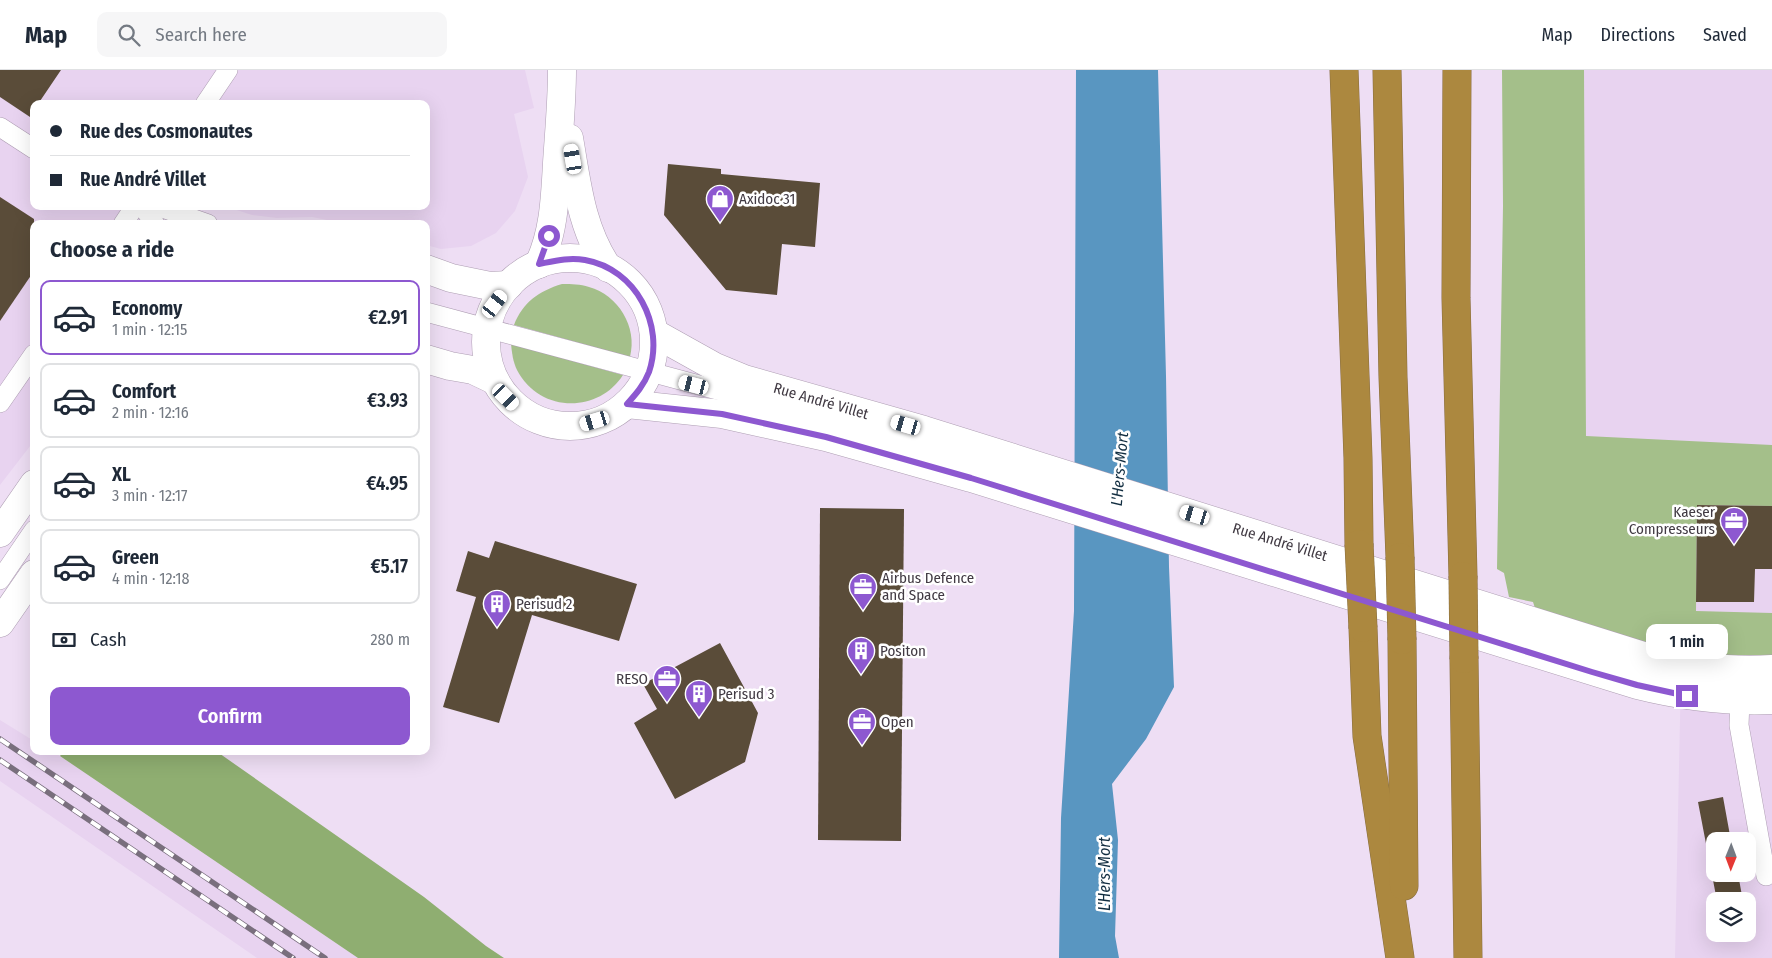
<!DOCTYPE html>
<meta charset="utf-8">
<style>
body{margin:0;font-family:"Fira Sans Condensed",sans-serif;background:#f6f6f7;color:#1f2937;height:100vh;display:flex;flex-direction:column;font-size:19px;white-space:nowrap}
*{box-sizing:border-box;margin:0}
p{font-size:16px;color:#747a83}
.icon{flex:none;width:28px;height:28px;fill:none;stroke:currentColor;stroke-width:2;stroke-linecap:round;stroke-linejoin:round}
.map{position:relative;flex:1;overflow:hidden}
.panel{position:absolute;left:30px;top:150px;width:400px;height:535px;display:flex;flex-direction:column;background:#fff;border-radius:10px;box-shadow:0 5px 20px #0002}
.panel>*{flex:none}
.top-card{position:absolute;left:30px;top:30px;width:400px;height:110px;border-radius:10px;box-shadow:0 5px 20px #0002;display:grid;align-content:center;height:110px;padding:0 20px;background:#fff}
.needle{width:32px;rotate:181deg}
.fabs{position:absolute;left:1706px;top:762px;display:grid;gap:10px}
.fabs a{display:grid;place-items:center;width:50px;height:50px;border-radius:10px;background:#fff;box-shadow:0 5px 20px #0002;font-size:25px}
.end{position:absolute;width:22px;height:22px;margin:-11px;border:6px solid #8d58d0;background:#fff;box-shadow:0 0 0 2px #fff}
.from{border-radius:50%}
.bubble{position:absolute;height:35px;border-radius:10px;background:#fff;box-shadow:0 5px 20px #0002;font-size:16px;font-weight:600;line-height:35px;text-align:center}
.car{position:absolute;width:15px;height:30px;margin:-15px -8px;border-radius:6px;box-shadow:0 0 4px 1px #0007;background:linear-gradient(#fff 24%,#345 0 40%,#fff 0 76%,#345 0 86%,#fff 0)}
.top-card b{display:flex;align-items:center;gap:18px;height:48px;font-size:19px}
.top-card b+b{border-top:1px solid #e0e1e3}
.top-card i{width:12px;height:12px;background:#1f2937}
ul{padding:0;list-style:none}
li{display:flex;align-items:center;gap:15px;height:75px;margin:0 10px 8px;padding:0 10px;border:2px solid #e0e1e3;border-radius:10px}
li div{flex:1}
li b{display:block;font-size:19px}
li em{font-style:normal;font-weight:600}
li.selected{border-color:#8d58d0}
li>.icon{width:45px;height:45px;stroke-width:1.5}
h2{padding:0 20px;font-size:22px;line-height:60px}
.pay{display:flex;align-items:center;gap:12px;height:55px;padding:0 20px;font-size:19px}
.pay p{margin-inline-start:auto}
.button{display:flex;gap:10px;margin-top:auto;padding:10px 20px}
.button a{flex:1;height:58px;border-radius:10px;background:#8d58d0;color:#fff;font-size:20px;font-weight:600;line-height:58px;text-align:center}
header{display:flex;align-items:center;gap:30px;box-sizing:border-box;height:70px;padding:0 25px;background:#fff;border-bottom:1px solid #e0e1e3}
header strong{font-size:24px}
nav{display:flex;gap:28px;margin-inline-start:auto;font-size:18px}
.search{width:350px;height:45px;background:#f6f6f7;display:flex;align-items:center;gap:12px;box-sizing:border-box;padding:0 18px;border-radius:10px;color:#747a83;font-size:19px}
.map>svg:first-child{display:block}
</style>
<header>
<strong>Map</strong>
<div class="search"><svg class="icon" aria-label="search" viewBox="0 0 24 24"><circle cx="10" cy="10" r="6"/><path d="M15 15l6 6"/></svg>Search here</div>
<nav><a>Map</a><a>Directions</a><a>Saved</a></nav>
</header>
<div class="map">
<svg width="1772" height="888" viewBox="0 0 1772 888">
<rect width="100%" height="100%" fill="#eedef4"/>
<!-- built -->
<g fill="#e8d3f0" fill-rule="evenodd">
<path d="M0,0H525L534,38L514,44L528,107L515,141L496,163L471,176L441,179L426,175V154H347L312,147L277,148L252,145L224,136H426V34H34V136H165L153,154H34V371L0,415Z"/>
<path d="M1584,0H1772V888H1675L1682,555L1586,366ZM1715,771H1748V804H1715ZM1715,831H1748V864H1715Z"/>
<path d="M0,650L34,671V681H51L60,686L358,888H257L0,711Z"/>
</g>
<!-- green -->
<g fill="#a4bf8a">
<path d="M1502,0H1584L1586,366L1772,375V436L1697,435L1696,541L1772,543V585L1713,586L1671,582L1536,541L1533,532L1509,527L1504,503L1497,499L1503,136Z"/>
<path d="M562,214C572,214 580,214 589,217C618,225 638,257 630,287L514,255C523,232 539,221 562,214Z"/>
<path d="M511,274L623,305C598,344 539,343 517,300C513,292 512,283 511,274Z"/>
</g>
<!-- forest -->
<path fill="#8fae71" d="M64,681H216L424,827L486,876L504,888H358L60,686Z"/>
<!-- water -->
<path fill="#5996c1" d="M1076,0H1158L1166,306L1169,497L1174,617L1146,669L1112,714L1118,770L1115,866L1119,888H1059L1061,748L1074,541Z"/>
<!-- building -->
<g fill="#5a4c39">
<path d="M0,0H61L38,34H34V41L30,47L0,27Z"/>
<path d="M668,94L721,99V104L820,113L815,177L782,174L777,225L726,220L664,145Z"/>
<path d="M0,127L34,149V201L0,251Z"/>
<path d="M1697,435L1772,436V499H1755L1754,532H1696Z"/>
<path d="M820,438L904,439L901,771L818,770Z"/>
<path d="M495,471L637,514L619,571L532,545L499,653L443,637L476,527L456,521L468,481L489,488Z"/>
<path d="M720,573L758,643L745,692L675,729L634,653L657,639L643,614Z"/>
<path d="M1723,727L1731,771H1715V804H1738L1743,831H1717L1698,732Z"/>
</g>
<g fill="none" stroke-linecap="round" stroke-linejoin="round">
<defs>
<g id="lane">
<path d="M205,34L228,0"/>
<path d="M0,57L34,79"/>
<path d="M142,136L155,154"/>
<path d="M157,136L208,154"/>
<path d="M123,154L135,136"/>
<path d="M426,242L740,326L975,393L1500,558L1514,545"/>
<path d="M0,333L34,284"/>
<path d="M0,510L34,460"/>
<path d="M1492,564L1500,558C1566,578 1634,603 1703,612C1726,615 1749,614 1772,614"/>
<path d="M1740,631L1739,655L1766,806"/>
</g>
<g id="secondary">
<path d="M569,68C577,114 581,158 608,198"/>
<circle cx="570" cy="272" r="84"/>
<path d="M539,194C554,162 555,128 557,93C559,62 562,31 562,0"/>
<path d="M426,199L451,208L490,216L509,215"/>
<path d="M654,263L715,297L744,309L924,360L1647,587C1687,596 1730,602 1772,599"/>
<path d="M426,289L450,296L473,300L494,310"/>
<path d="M627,334L722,344L826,367L971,408L1637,615C1681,626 1726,632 1772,630"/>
<path d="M0,463L34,414"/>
<path d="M0,553L34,504"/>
</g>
<g id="highway">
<path d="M1344,0L1358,388L1359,474"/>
<path d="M1387,0L1393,307L1400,487"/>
<path d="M1457,0L1456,228L1463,506"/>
<path d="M1363,558L1367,666L1400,888"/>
<path d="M1402,570L1404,816"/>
<path d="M1464,589L1468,888"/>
</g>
</defs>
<!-- lane casing -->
<use href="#lane" stroke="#ae9eb3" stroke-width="20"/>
<!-- secondary casing -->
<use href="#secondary" stroke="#ae9eb3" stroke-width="29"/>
<!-- highway casing -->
<use href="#highway" stroke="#876d40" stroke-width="29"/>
<!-- lane -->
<use href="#lane" stroke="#fff" stroke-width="19"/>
<!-- secondary -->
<use href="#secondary" stroke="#fff" stroke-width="28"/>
<!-- highway -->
<use href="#highway" stroke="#ac883f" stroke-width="28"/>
<defs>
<g id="rail">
<path d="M0,669L325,888"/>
<path d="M0,690L293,888"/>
</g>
</defs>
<!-- rail casing -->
<use href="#rail" stroke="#796f7d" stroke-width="5.5"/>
<!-- rail -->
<use href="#rail" stroke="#fff" stroke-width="4" stroke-dasharray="11" stroke-linecap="butt"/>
<defs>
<g id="highway-bridge">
<path d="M1359,474L1363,558"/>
<path d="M1400,487L1402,570"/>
<path d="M1463,506L1464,589"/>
</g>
</defs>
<!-- highway-bridge casing -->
<use href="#highway-bridge" stroke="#876d40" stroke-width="29" stroke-linecap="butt"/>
<!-- highway-bridge -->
<use href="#highway-bridge" stroke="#ac883f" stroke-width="28"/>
</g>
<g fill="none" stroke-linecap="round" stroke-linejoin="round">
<!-- route -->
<path stroke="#8d58d0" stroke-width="6" d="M549,166L539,194C554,191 569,187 585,190C636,199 665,255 649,302C644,315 636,324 627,334L722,344L826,367L971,408L1592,602L1637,615L1687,626"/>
</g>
<!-- icons -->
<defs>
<symbol id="shop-pin" viewBox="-11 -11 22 30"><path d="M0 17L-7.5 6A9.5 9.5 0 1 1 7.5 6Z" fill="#8d58d0" stroke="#fff"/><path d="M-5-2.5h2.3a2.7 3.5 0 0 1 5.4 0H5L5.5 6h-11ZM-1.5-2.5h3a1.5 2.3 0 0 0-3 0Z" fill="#fff"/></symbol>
<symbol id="office-pin" viewBox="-11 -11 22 30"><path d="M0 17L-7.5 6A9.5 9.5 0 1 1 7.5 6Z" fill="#8d58d0" stroke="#fff"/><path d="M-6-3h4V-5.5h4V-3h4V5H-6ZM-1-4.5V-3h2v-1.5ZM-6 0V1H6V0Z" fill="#fff"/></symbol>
<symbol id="building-pin" viewBox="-11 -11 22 30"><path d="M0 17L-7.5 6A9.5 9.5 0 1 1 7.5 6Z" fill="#8d58d0" stroke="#fff"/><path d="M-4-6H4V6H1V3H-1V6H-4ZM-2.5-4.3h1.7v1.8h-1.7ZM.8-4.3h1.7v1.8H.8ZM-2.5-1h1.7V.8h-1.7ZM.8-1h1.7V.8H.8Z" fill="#fff"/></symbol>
</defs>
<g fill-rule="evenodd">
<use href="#shop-pin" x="704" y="113" width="32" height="43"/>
<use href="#office-pin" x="1718" y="435" width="32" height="43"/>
<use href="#office-pin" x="847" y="501" width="32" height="43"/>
<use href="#building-pin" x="481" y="518" width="32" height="43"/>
<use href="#building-pin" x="845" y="565" width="32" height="43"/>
<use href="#office-pin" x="651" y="593" width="32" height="43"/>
<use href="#building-pin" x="683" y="608" width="32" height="43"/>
<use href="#office-pin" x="846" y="636" width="32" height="43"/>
</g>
<g text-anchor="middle" stroke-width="5" stroke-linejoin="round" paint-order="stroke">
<!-- poi labels -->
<g font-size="15" fill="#413a43" stroke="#fff" text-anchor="start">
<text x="739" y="134">Axidoc 31</text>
<text x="1715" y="447" text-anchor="end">Kaeser<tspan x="1715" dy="17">Compresseurs</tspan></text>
<text x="882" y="513">Airbus Defence<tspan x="882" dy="17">and Space</tspan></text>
<text x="516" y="539">Perisud 2</text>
<text x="880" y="586">Positon</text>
<text x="648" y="614" text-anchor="end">RESO</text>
<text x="718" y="629">Perisud 3</text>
<text x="881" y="657">Open</text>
</g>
<!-- street labels -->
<g font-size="15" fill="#413a43" stroke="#fff">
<text transform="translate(821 331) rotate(16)" y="5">Rue André Villet</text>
<text transform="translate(1280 472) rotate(17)" y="5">Rue André Villet</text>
</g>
<!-- water labels -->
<g font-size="16" font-style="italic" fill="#122e41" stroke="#fff">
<text transform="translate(1119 399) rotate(-85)" y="6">L'Hers-Mort</text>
<text transform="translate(1104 804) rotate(-90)" y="6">L'Hers-Mort</text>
</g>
</g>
</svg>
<div class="fabs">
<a><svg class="needle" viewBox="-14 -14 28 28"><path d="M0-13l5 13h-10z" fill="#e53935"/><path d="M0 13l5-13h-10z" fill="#747a83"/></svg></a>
<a><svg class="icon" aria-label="layers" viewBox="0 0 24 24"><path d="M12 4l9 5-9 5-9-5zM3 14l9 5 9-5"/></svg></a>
</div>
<i class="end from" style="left:549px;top:166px"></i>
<i class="end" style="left:1687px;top:626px"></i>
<div class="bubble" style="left:1646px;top:554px;width:82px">1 min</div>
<i class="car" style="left:573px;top:89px;rotate:350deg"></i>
<i class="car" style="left:495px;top:234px;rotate:37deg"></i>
<i class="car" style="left:694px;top:315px;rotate:284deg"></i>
<i class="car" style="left:506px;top:327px;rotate:135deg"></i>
<i class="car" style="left:595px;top:351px;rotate:253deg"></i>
<i class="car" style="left:906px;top:355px;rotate:286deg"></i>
<i class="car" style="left:1195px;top:445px;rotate:287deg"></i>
<div class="top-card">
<b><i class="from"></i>Rue des Cosmonautes</b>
<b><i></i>Rue André Villet</b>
</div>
<section class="panel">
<h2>Choose a ride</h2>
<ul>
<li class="selected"><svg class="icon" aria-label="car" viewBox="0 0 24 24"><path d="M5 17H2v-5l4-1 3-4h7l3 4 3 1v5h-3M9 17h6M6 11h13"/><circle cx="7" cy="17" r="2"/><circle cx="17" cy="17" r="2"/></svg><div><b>Economy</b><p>1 min · 12:15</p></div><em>€2.91</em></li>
<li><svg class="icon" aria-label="car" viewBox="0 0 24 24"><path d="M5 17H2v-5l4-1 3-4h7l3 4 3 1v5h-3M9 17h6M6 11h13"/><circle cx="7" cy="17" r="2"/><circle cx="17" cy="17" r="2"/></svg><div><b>Comfort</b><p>2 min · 12:16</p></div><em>€3.93</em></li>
<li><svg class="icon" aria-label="car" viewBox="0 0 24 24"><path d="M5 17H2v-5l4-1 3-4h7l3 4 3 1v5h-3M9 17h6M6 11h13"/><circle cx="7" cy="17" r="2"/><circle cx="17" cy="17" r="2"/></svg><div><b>XL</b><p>3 min · 12:17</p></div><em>€4.95</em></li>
<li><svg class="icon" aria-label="car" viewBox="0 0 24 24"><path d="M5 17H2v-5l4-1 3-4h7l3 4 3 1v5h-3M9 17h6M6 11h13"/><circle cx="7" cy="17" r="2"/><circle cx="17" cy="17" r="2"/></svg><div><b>Green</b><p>4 min · 12:18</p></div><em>€5.17</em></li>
</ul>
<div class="pay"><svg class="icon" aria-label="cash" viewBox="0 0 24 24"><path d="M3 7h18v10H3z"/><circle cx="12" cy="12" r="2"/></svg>Cash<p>280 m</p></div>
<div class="button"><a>Confirm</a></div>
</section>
</div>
